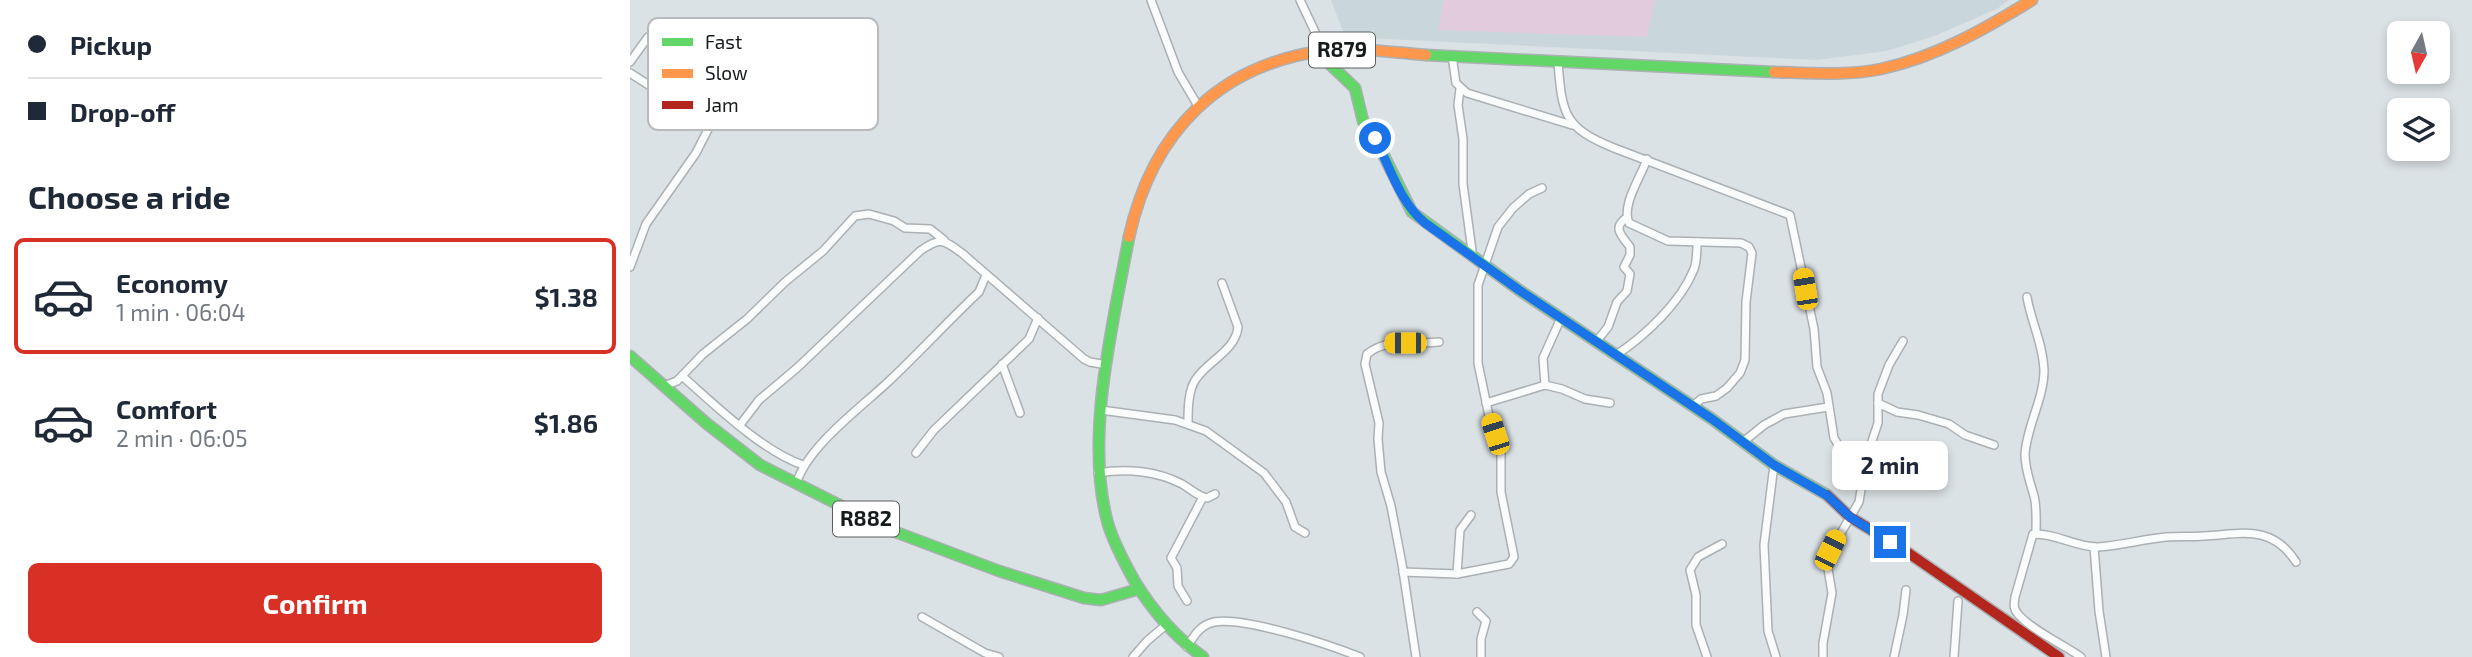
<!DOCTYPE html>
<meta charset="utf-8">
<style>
body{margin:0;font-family:"Exo 2",sans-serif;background:#f6f6f7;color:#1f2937;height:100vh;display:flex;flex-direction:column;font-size:26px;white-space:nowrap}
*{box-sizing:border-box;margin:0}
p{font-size:23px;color:#747a83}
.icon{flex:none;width:38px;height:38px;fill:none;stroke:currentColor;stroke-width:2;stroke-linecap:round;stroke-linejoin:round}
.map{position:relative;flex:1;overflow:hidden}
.side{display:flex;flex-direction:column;background:#fff;width:630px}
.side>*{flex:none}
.top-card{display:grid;align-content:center;height:154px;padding:0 28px;background:#fff}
.needle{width:46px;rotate:188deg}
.controls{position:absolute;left:1757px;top:21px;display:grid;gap:14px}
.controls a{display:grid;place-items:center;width:63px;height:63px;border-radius:10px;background:#fff;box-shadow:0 4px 10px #0003;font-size:35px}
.end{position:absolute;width:32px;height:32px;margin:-16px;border:9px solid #1a73e8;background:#fff;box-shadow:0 0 0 4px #fff}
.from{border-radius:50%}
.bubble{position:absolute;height:49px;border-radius:10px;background:#fff;box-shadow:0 4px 10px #0003;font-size:23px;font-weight:700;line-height:49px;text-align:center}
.car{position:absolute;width:21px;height:42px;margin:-21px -10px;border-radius:9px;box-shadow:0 0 5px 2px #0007;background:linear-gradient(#f5c518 24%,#345 0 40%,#f5c518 0 76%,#345 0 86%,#f5c518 0)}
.top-card b{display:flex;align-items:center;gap:24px;height:66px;font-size:26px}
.top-card b+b{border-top:2px solid #e0e1e3}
.top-card i{width:18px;height:18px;background:#1f2937}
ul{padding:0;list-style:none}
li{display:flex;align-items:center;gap:21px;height:116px;margin:0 14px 10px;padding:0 14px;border:4px solid transparent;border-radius:10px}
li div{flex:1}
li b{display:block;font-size:26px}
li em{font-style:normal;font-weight:700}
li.on{border-color:#d93025}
li>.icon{width:63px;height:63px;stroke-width:1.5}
h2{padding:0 28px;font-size:32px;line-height:84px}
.action{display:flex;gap:14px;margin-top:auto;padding:14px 28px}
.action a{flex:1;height:80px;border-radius:10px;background:#d93025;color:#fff;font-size:28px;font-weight:700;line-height:80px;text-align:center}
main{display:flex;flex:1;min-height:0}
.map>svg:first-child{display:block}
</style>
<main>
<section class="side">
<div class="top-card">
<b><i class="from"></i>Pickup</b>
<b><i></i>Drop-off</b>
</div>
<h2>Choose a ride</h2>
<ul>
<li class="on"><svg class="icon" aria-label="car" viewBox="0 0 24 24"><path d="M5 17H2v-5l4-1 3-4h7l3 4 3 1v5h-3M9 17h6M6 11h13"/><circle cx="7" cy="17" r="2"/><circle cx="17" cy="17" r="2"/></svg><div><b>Economy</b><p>1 min · 06:04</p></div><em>$1.38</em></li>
<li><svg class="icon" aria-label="car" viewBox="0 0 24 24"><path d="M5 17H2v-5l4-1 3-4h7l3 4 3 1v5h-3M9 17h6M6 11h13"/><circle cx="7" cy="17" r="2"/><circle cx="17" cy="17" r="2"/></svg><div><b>Comfort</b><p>2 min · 06:05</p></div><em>$1.86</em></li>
</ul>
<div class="action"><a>Confirm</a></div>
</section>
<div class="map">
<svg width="1842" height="657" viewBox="0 0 1842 657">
<rect width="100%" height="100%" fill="#dbe2e5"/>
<!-- built -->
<path fill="#c9d7dc" d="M701,0H1379L1367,9L1307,35L1257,51L1187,60L715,37Z"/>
<!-- green -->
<path fill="#e2ccdb" d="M814,0H1025L1017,37L808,30Z"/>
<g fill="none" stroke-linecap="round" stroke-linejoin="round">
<defs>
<g id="street">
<path d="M521,0L548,72L568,106"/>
<path d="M670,0L694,51"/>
<path d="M822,56L826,83L837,93L942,125"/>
<path d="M0,62L18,37"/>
<path d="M928,62C932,114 934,128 984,148L1160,215L1184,329L1187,367L1197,393L1204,438L1210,448L1236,459"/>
<path d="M0,73L42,100L67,110L82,121"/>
<path d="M830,89L828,105L833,139V184L843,258"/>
<path d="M1017,159C1011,177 991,205 999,223L1038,241L1111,243L1119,247L1122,253L1116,302L1115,360L1110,373L1097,388L1086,396L1071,399L1063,406"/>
<path d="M0,267L16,224L66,153L100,86"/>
<path d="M1397,297C1401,322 1413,343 1414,370C1414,399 1397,425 1395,454C1395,470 1400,481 1404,496C1407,507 1406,522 1406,534"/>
<path d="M966,342L978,327L987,302L997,291L1000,274L994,267L1000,255V247C992,236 982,228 996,218"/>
<path d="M986,355C1015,336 1051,302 1064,269C1067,261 1067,251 1067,242"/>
<path d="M372,364L390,413"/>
<path d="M52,376C85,405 132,451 173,465"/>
<path d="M915,385L913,358L931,318"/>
<path d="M34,386L47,381L73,354L117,319L155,282L193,251L225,216L239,214L264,221L275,228L300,229L314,240"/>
<path d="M856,403L915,385L932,389L955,399L980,403"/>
<path d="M1248,403L1267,412L1288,415L1319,424L1335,435L1364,445"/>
<path d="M471,410L545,420L576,431L634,473L656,502L665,527L675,533"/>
<path d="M558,423C558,410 558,390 566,379C578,361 606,350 608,327L592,283"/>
<path d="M110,425L129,400L167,368L290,251C311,236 314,240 333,254L454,359L460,362L477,365"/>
<path d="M1113,442L1134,425L1154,414L1198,407"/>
<path d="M286,453L304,430L399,339L408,318"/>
<path d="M1144,465L1134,545L1138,631L1146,657"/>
<path d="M468,473C496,468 527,471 552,484C561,489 567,496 577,498L585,494"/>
<path d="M166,484C178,446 228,410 258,382C289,353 318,321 349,292L356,275"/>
<path d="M1464,547L1469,611L1476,657"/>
<path d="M773,572L827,574L879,564L884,557L871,492V452L859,416L848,363V285L868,227L883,208L899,194L912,188"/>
<path d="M827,574L830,530L841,515"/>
<path d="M557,601L548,586L547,568L541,558L573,497"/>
<path d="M847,612L856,621L851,639V657"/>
<path d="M292,617L355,653L369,657"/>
<path d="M557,647C564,636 570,625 584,622C614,616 700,645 730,657"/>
<path d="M503,657L517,641L536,625"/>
<path d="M786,657L772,564L761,506L751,472L748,439L749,423L735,364L737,354C758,337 784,345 809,342"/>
<path d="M1077,657L1066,625V595L1060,570L1068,557L1092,544"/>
<path d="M1193,657V643L1202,593L1198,569L1201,550L1229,502L1236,459L1248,423V394L1259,365L1273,341"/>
<path d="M1264,657L1273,615L1276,590"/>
<path d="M1324,657L1328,601"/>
<path d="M1451,657C1434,645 1400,629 1388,614C1383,609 1384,604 1385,597L1403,534C1425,533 1446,547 1467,547C1490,546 1513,539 1536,537C1549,536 1562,537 1574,536C1612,534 1642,524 1666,562"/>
</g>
<g id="fast">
<path d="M687,52L725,88L733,121L749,146L782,212L889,290L1082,419L1144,465L1197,495"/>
<path d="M796,55L1144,72"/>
<path d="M499,237C483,324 454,438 478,524C484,544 495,564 505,582C523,611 545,637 573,657"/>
<path d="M0,356L76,423L130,465L255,528L369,571L454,598L471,600L509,589"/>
</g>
<g id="slow">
<path d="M1144,72C1179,73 1217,76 1251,69C1306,57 1355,29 1402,0"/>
<path d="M499,237C522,132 590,62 700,50C729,47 766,53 796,55"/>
</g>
<path id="jam" d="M1197,495L1220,517L1274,550L1429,657"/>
</defs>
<!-- street casing -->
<use href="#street" stroke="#abb0b3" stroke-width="10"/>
<!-- fast casing -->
<use href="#fast" stroke="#abb0b3" stroke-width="13"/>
<!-- slow casing -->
<use href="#slow" stroke="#abb0b3" stroke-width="13"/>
<!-- jam casing -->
<use href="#jam" stroke="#abb0b3" stroke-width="13"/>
<!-- street -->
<use href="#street" stroke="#fafbfb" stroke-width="7"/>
<!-- fast -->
<use href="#fast" stroke="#63d668" stroke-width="10"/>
<!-- slow -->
<use href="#slow" stroke="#ff974d" stroke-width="10"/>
<!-- jam -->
<use href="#jam" stroke="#b3261e" stroke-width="10"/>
</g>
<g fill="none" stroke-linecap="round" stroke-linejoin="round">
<!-- route -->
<path stroke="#1a73e8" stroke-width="9" d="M745,138C760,167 769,201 795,223L889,290L1082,419L1144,465L1198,496L1220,517L1260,542"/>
</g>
<g text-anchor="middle" stroke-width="7" stroke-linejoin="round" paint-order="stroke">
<!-- shield labels -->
<g fill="#fff" stroke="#5b5f5f" stroke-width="2">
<rect x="679" y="32.5" width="66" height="35" rx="5"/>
<rect x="203" y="501.5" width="66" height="35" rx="5"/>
</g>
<g font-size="21" font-weight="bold" fill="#151a1b">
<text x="712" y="57">R879</text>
<text x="236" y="526">R882</text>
</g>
</g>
<!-- legend -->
<rect x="18" y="18" width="230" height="112" rx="10" fill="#fff" stroke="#b9babb" stroke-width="2"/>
<rect x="32" y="38" width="31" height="8" fill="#63d668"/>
<rect x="32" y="69" width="31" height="9" fill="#ff974d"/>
<rect x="32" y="101" width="31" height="8" fill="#b3261e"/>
<g font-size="19" fill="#151a1b">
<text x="75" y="49">Fast</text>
<text x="75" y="80">Slow</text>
<text x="75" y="112">Jam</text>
</g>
</svg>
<div class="controls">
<a><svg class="needle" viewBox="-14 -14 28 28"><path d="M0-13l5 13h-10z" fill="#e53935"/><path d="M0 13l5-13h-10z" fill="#747a83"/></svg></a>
<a><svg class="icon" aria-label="layers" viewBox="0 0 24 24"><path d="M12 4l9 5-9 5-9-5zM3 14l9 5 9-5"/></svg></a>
</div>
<i class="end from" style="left:745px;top:138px"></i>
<i class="end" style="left:1260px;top:542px"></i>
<div class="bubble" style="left:1202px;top:441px;width:116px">2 min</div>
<i class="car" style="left:1175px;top:289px;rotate:351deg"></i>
<i class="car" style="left:775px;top:343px;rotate:270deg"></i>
<i class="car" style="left:865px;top:434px;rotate:342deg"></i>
<i class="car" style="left:1200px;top:550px;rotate:26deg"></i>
</div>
</main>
